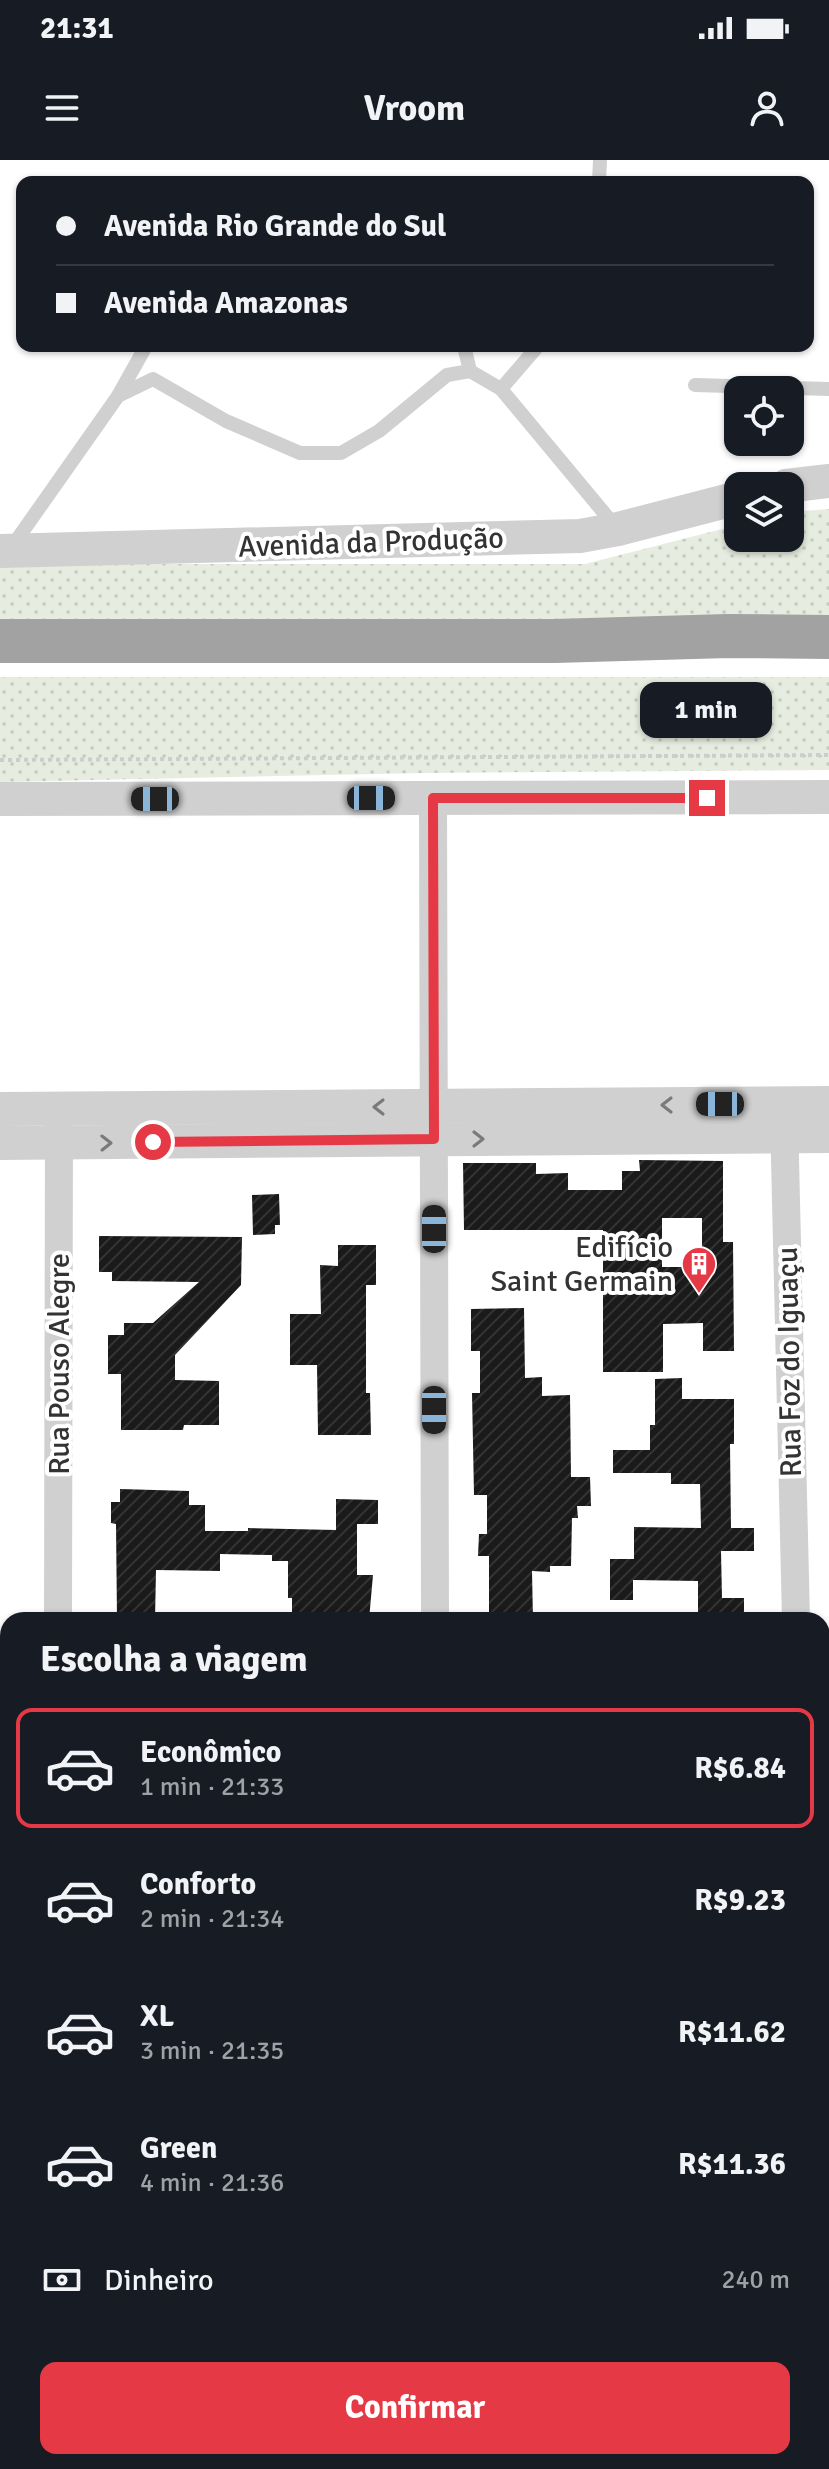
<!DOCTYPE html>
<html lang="pt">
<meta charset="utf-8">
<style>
body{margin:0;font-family:Signika,sans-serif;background:#20242c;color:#f1f3f6;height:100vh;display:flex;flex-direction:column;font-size:30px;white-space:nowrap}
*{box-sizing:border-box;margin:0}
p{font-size:26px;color:#9ea1a6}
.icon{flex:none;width:44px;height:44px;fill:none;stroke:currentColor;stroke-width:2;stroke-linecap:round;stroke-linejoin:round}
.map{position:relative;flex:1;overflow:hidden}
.side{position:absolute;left:0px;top:1452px;width:830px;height:858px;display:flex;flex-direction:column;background:#171b24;border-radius:24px 24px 0 0;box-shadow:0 2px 6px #0004}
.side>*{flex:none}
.banner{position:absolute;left:16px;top:16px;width:798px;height:176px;border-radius:16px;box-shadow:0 2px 6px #0004;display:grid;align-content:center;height:176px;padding:0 40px;background:#171b24}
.fabs{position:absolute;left:724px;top:216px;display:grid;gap:16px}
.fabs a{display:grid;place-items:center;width:80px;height:80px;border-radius:16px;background:#171b24;box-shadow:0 2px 6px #0004;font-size:40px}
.end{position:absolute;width:36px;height:36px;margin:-18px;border:10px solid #e63946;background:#fff;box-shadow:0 0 0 4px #fff}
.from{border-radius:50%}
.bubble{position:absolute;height:56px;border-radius:16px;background:#171b24;box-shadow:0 2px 6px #0004;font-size:26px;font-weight:700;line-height:56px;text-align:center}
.car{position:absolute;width:24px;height:48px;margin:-24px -12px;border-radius:10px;box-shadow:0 0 6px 2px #0007;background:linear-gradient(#222 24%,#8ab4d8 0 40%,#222 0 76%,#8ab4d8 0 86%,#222 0)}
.banner b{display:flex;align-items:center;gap:28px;height:76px;font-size:30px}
.banner b+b{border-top:2px solid #363941}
.banner i{width:20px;height:20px;background:#f1f3f6}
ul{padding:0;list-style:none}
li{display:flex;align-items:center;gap:24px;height:120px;margin:0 16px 12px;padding:0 24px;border:4px solid transparent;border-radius:16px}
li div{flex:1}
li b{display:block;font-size:30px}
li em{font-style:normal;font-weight:700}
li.active{border-color:#e63946}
li>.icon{width:72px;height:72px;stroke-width:1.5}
h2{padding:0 40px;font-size:36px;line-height:96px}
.pay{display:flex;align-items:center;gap:20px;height:88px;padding:0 40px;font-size:30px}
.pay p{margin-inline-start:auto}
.button{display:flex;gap:16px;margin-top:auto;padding:16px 40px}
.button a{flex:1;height:92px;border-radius:16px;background:#e63946;color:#fff;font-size:32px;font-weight:700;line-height:92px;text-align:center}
.status{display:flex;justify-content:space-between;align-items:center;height:56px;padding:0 40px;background:#171b24;direction:ltr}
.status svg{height:22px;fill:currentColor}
header{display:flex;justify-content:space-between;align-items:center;height:104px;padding:0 40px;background:#171b24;font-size:36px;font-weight:700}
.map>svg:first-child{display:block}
</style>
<div class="status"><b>21:31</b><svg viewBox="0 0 49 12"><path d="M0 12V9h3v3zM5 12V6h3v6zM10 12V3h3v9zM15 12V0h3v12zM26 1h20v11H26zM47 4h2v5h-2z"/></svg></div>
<header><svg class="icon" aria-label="menu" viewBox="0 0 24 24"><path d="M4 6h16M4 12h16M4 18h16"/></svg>Vroom<svg class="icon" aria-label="person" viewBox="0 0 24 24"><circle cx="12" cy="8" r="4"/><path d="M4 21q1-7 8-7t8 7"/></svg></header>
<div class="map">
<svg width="829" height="2309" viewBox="0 0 829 2309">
<defs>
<pattern id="grass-dots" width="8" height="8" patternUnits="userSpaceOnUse" patternTransform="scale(2)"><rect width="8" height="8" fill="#e6ecdf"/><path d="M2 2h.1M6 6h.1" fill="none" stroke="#c6cbc0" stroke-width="1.8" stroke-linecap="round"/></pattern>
<pattern id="building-hatch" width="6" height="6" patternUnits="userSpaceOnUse" patternTransform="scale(2)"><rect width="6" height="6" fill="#1a1a1a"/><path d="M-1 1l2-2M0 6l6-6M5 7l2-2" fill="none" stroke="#333"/></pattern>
</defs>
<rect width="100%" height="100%" fill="#fff"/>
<!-- grass -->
<g fill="url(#grass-dots)">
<path d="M829,349V462L0,463V404H585L738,365V378H790V352Z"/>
<path d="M0,517H829V610L423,613L0,622Z"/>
</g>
<!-- building -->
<g fill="url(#building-hatch)" fill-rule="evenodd">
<path d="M639,1000L723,1001V1082H733L734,1191H703V1163L663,1164V1212H603V1070H464L463,1003H536V1014L568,1013V1030H622V1011H640ZM662,1058H702V1107H662Z"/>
<path d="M279,1034L280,1065H275V1074L253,1075L252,1035Z"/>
<path d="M99,1076L242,1077L241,1125L175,1195V1220L219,1221V1265H184L183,1270H121V1214H108V1175H124V1163H153L199,1122L112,1121V1112H99Z"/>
<path d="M338,1085H376V1125H366V1233H370L371,1275H318L317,1205H290V1154H321L320,1105L338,1106Z"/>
<path d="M524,1148L525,1218L542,1217V1236L570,1235L571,1317H590L591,1346H577L578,1358H572L571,1406H550V1412L532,1411L533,1460H489V1396H478L479,1374H487V1335H474L472,1233H480V1191H471V1149Z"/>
<path d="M682,1218V1239H734V1284H730L731,1368H754V1391H721L722,1438H744V1460H698V1421L633,1420V1440H610V1399H634V1367L701,1368L700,1324H671V1313H613V1290H650V1265H655V1219Z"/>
<path d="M120,1329L189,1331V1345H205V1371H248V1368L336,1370V1339L378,1340V1364H357V1415H373L369,1460H292V1438H288V1401H272V1395L220,1394V1411L156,1410L155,1460H117L116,1364L111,1363V1342H120Z"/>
</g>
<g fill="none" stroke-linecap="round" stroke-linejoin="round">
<!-- path -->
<path stroke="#cdcdcd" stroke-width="4" stroke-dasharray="4 4" stroke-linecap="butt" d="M0,600L829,595"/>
<!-- service -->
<g stroke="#d0d0d0" stroke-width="14">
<path d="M599,22L600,0"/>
<path d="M464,186L470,211"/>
<path d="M695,225L829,229"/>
<path d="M501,229L538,186"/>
<path d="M118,236L146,186"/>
<path d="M11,388L118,236L153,219L226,261L300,293H341L379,271L447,215L470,211L501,229L615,366"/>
</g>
<!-- minor -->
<g stroke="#d0d0d0" stroke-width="28">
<path d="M433,638L435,1460"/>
<path d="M784,957L796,1460"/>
<path d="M58,1460L59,962"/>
<path d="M63,2302V2309"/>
<path d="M436,2302V2309"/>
<path d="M797,2309V2302"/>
</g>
<!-- tertiary -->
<g stroke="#d0d0d0" stroke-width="34">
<path d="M786,326L829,321"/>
<path d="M0,391L580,376L618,369L738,338"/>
<path d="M0,639L829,637"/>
<path d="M0,949L829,943"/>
<path d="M0,983L829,976"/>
<path d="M0,1694H8"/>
<path d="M822,1696H829"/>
</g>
<!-- trunk -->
<path stroke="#a2a2a2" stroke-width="44" d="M0,481H554L728,476L829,477"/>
</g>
<!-- one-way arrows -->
<defs><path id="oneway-chevron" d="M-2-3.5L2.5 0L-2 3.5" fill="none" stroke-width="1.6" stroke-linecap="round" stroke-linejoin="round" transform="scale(2)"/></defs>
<g stroke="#7a7a7a">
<use href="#oneway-chevron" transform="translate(667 945) rotate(180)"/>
<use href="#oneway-chevron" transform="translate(379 947) rotate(180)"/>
<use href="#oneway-chevron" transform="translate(478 979)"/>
<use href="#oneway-chevron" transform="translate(106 983) rotate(-1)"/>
</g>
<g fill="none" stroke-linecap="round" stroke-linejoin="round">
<!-- route -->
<path stroke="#e63946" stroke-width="10" d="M153,982L434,979L433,638H707"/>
</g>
<!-- icons -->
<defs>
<symbol id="building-pin" viewBox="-11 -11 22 30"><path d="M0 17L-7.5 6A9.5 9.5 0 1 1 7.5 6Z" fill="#e63946" stroke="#fff"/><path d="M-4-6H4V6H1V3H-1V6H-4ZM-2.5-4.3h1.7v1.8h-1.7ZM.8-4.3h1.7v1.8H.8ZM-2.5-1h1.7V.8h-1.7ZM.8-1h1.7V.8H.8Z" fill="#fff"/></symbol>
</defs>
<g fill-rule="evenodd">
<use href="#building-pin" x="679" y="1084" width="40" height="54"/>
</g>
<g text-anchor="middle" stroke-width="8" stroke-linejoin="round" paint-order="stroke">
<!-- street labels -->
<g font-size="30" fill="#333" stroke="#fff">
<text transform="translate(371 382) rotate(-2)" y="10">Avenida da Produção</text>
<text transform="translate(789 1202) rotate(-91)" y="10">Rua Foz do Iguaçu</text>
<text transform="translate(59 1204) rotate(-90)" y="10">Rua Pouso Alegre</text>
</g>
<!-- poi labels -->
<g font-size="30" fill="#333" stroke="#fff" text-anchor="end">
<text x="673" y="1097">Edifício<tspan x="673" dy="34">Saint Germain</tspan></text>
</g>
</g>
</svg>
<div class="fabs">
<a><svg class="icon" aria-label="locate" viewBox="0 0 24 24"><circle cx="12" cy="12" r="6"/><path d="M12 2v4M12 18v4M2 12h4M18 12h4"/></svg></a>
<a><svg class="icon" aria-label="layers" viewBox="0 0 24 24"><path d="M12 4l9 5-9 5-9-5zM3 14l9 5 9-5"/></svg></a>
</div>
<i class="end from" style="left:153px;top:982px"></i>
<i class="end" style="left:707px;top:638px"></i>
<div class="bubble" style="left:640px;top:522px;width:132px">1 min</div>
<i class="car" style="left:371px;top:638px;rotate:90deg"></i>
<i class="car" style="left:155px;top:639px;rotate:270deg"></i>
<i class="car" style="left:720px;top:944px;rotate:270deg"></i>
<i class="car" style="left:434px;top:1069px;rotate:0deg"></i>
<i class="car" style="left:434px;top:1250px;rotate:180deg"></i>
<div class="banner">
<b><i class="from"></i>Avenida Rio Grande do Sul</b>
<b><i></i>Avenida Amazonas</b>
</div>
<section class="side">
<h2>Escolha a viagem</h2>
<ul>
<li class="active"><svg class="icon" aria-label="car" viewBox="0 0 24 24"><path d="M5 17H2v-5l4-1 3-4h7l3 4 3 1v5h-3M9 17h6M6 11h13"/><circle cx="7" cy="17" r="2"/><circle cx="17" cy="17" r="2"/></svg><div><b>Econômico</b><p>1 min · 21:33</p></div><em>R$6.84</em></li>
<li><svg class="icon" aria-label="car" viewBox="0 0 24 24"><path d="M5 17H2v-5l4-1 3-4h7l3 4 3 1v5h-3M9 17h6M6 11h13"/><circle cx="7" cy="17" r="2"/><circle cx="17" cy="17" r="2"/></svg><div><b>Conforto</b><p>2 min · 21:34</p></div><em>R$9.23</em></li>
<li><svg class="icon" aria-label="car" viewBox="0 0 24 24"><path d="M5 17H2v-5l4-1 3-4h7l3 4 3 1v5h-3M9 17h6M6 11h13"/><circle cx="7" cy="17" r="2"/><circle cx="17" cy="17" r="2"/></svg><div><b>XL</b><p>3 min · 21:35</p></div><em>R$11.62</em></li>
<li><svg class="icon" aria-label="car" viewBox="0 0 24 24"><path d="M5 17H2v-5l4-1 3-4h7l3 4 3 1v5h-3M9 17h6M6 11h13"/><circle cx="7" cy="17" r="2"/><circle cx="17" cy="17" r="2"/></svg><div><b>Green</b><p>4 min · 21:36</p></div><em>R$11.36</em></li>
</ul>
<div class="pay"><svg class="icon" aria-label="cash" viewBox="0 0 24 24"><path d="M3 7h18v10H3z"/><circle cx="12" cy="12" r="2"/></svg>Dinheiro<p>240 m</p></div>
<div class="button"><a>Confirmar</a></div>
</section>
</div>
